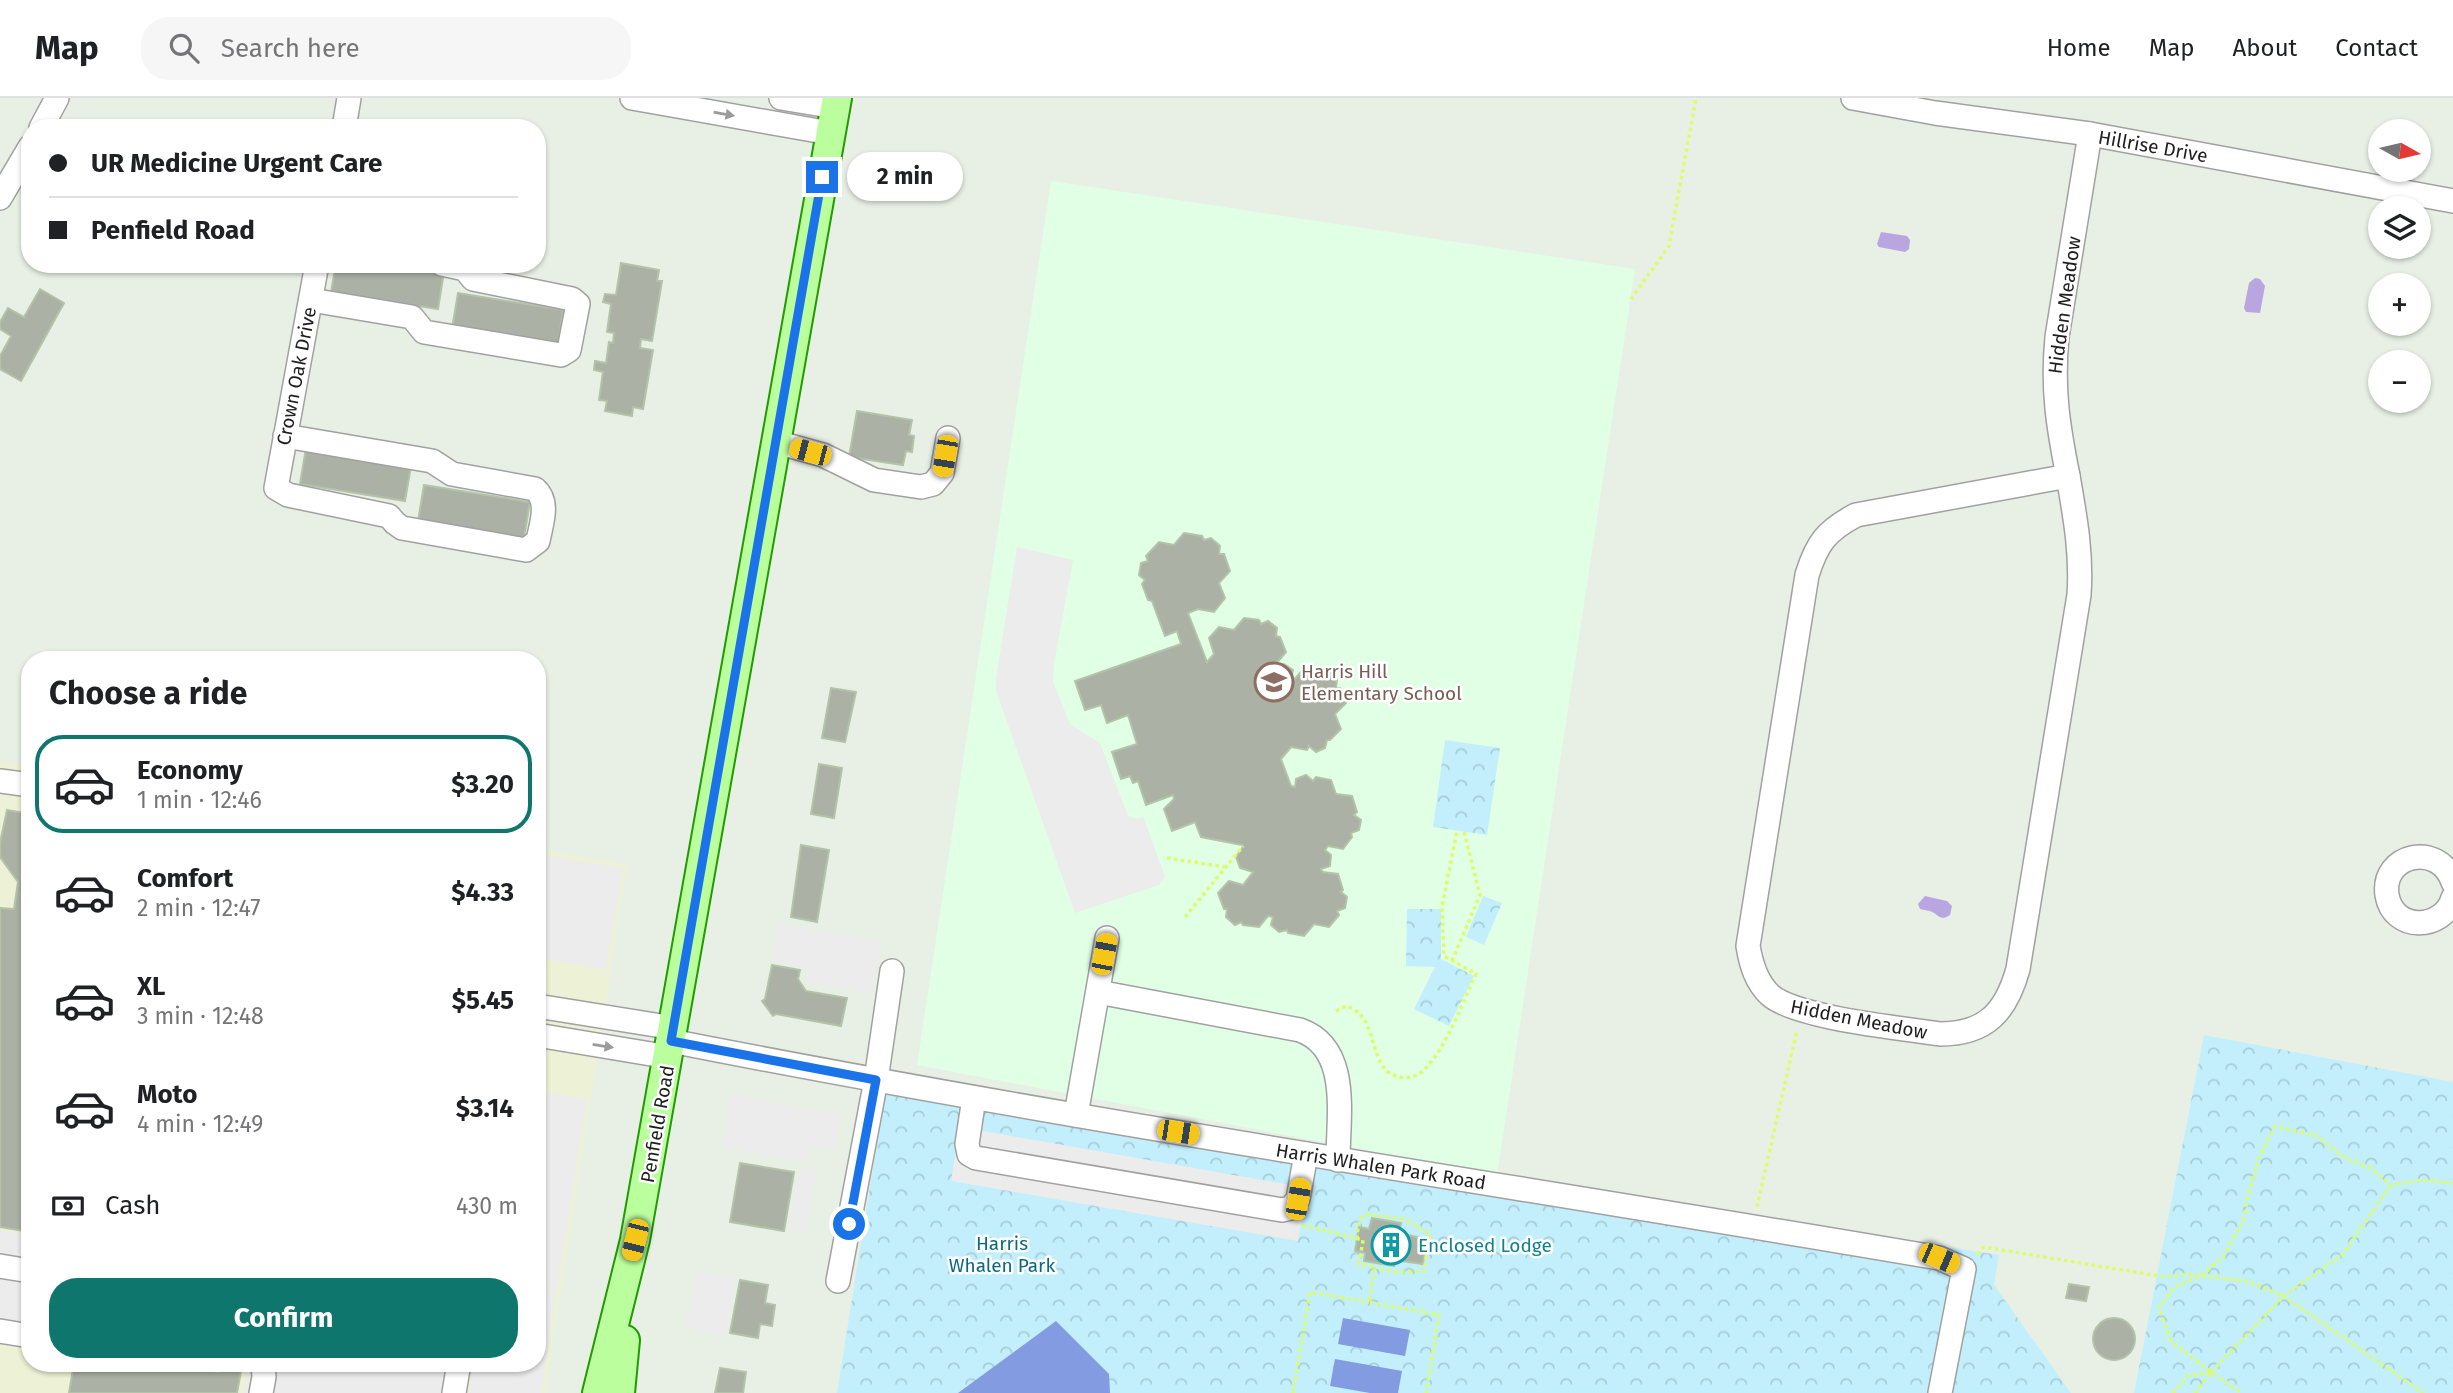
<!DOCTYPE html>
<meta charset="utf-8">
<style>
body{margin:0;font-family:"Fira Sans",sans-serif;background:#f6f6f6;color:#202124;height:100vh;display:flex;flex-direction:column;font-size:26px;white-space:nowrap}
*{box-sizing:border-box;margin:0}
p{font-size:23px;color:#757577}
.icon{flex:none;width:38px;height:38px;fill:none;stroke:currentColor;stroke-width:2;stroke-linecap:round;stroke-linejoin:round}
.map{position:relative;flex:1;overflow:hidden}
.side{position:absolute;left:21px;top:553px;width:525px;height:721px;display:flex;flex-direction:column;background:#fff;border-radius:28px;box-shadow:0 2px 5px #0004}
.side>*{flex:none}
.banner{position:absolute;left:21px;top:21px;width:525px;height:154px;border-radius:28px;box-shadow:0 2px 5px #0004;display:grid;align-content:center;height:154px;padding:0 28px;background:#fff}
.needle{width:46px;rotate:98deg}
.controls{position:absolute;left:2368px;top:21px;display:grid;gap:14px}
.controls a{display:grid;place-items:center;width:63px;height:63px;border-radius:50%;background:#fff;box-shadow:0 2px 5px #0004;font-size:35px}
.end{position:absolute;width:32px;height:32px;margin:-16px;border:9px solid #1a73e8;background:#fff;box-shadow:0 0 0 4px #fff}
.from{border-radius:50%}
.bubble{position:absolute;height:49px;border-radius:24px;background:#fff;box-shadow:0 2px 5px #0004;font-size:23px;font-weight:700;line-height:49px;text-align:center}
.car{position:absolute;width:21px;height:42px;margin:-21px -10px;border-radius:9px;box-shadow:0 0 5px 2px #0007;background:linear-gradient(#f5c518 24%,#345 0 40%,#f5c518 0 76%,#345 0 86%,#f5c518 0)}
.banner b{display:flex;align-items:center;gap:24px;height:66px;font-size:26px}
.banner b+b{border-top:2px solid #e0e0e0}
.banner i{width:18px;height:18px;background:#202124}
ul{padding:0;list-style:none}
li{display:flex;align-items:center;gap:21px;height:98px;margin:0 14px 10px;padding:0 14px;border:4px solid transparent;border-radius:28px}
li div{flex:1}
li b{display:block;font-size:26px}
li em{font-style:normal;font-weight:700}
li.selected{border-color:#0f766e}
li>.icon{width:63px;height:63px;stroke-width:1.5}
h2{padding:0 28px;font-size:32px;line-height:84px}
.pay{display:flex;align-items:center;gap:18px;height:77px;padding:0 28px;font-size:26px}
.pay p{margin-inline-start:auto}
.primary-button{display:flex;gap:14px;margin-top:auto;padding:14px 28px}
.primary-button a{flex:1;height:80px;border-radius:28px;background:#0f766e;color:#fff;font-size:28px;font-weight:700;line-height:80px;text-align:center}
header{display:flex;align-items:center;gap:42px;box-sizing:border-box;height:98px;padding:0 35px;background:#fff;border-bottom:2px solid #e0e0e0}
header strong{font-size:33px}
nav{display:flex;gap:38px;margin-inline-start:auto;font-size:24px}
.search{width:490px;height:63px;background:#f6f6f6;display:flex;align-items:center;gap:18px;box-sizing:border-box;padding:0 24px;border-radius:28px;color:#757577;font-size:26px}
.map>svg:first-child{display:block}
</style>
<header>
<strong>Map</strong>
<div class="search"><svg class="icon" aria-label="search" viewBox="0 0 24 24"><circle cx="10" cy="10" r="6"/><path d="M15 15l6 6"/></svg>Search here</div>
<nav><a>Home</a><a>Map</a><a>About</a><a>Contact</a></nav>
</header>
<div class="map">
<svg width="2453" height="1295" viewBox="0 0 2453 1295">
<defs>
<pattern id="park-crowns" width="20" height="18" patternUnits="userSpaceOnUse" patternTransform="scale(1.75)"><rect width="20" height="18" fill="#c2effb"/><path d="M2 6a3 3 0 1 1 6 0M12 15a3 3 0 1 1 6 0" fill="none" stroke="#a6cdd7"/></pattern>
</defs>
<rect width="100%" height="100%" fill="#e8f0e6"/>
<!-- commercial -->
<path fill="#edf1d5" d="M0,663L30,668V1265H537V751L627,767L545,1295H0Z"/>
<!-- education -->
<path fill="#e0ffe4" d="M1051,83L1635,171L1497,1077L917,967Z"/>
<!-- park -->
<g fill="url(#park-crowns)">
<path d="M1445,642L1500,650L1487,737L1433,729Z"/>
<path d="M1483,798L1502,805L1484,847L1466,839Z"/>
<path d="M1407,811H1441V861L1474,878L1449,928L1414,911L1435,869L1406,868Z"/>
<path d="M2204,937L2453,984V1295H2134Z"/>
<path d="M885,995L1931,1167L1935,1147L1999,1157L1994,1187L2071,1295H837Z"/>
</g>
<!-- pitch -->
<g fill="#829be1">
<path d="M1343,1220L1410,1232L1405,1258L1338,1246Z"/>
<path d="M1056,1223L1109,1276L1110,1295H958Z"/>
<path d="M1335,1261L1402,1273L1398,1295H1370L1330,1288Z"/>
</g>
<!-- parking -->
<g fill="#ececec">
<path d="M1017,449L1073,462L1054,565L1053,584L1070,626L1100,645L1128,718L1138,721L1143,718L1165,779L1159,787L1075,815L996,593V580Z"/>
<path d="M537,756L623,770L606,872L537,860Z"/>
<path d="M778,826L882,844L873,896L809,885L806,880L807,870L771,863Z"/>
<path d="M537,993L587,1001L541,1295H469L474,1265H537Z"/>
<path d="M731,997L841,1017L835,1052L811,1049L808,1064L722,1049Z"/>
<path d="M960,1029L1308,1090L1298,1143L951,1083Z"/>
<path d="M801,1070L817,1072L806,1134L790,1131Z"/>
<path d="M0,1133L30,1137V1236L0,1232Z"/>
<path d="M696,1174L736,1181L726,1238L685,1229Z"/>
<path d="M239,1265H446L441,1295H244L248,1267Z"/>
</g>
<!-- water -->
<g fill="#b9a5df">
<path d="M1881,134L1907,138L1910,142L1909,151L1905,154L1879,149L1877,146Z"/>
<path d="M2255,180L2260,181L2265,188L2260,215L2246,214L2244,210L2249,185Z"/>
<path d="M1925,798L1947,803L1952,808L1950,817C1939,824 1939,816 1930,813C1926,812 1923,812 1920,811L1918,806Z"/>
</g>
<!-- building -->
<g fill="#abb2a5" stroke="#b3c3a8" stroke-width="2">
<path d="M621,165L659,172L657,183H662L652,243L641,241L640,250L653,252L643,311L633,309L632,318L605,313L607,303L599,302L603,274L594,272L595,263L606,265L609,244L613,245L614,235L607,234L611,206L603,204L605,196L616,197Z"/>
<path d="M336,166H393L444,174L438,211L331,194Z"/>
<path d="M40,191L64,205L21,283L0,271V258L11,238L0,231V224L8,210L24,219Z"/>
<path d="M458,195L563,212L558,248L452,231Z"/>
<path d="M857,313L912,322L909,337L914,338L912,354L906,353L903,367L849,359Z"/>
<path d="M306,350L411,368L405,403L300,386Z"/>
<path d="M424,387L530,404L524,440L418,423Z"/>
<path d="M1184,435L1202,438L1204,442L1211,440L1220,448L1219,456H1224L1230,473L1219,485L1225,500L1214,514L1198,511L1188,515L1207,564L1214,556L1209,540L1219,529L1234,532L1244,520L1259,522L1261,526L1268,523L1277,530L1276,538L1280,539L1286,554L1275,567L1276,569L1284,566L1293,572L1291,581L1294,582L1304,570L1320,573L1322,577L1329,574L1337,581L1336,590H1340L1346,605L1335,616L1341,631L1330,642H1327L1325,650L1316,654L1309,648L1307,652L1291,649L1281,661L1291,688L1295,689L1296,681L1306,677L1313,683L1316,679L1331,682L1336,696L1352,698L1357,714L1354,717L1361,722L1359,732L1351,735L1352,739L1343,751L1328,748L1325,752L1331,757L1330,768L1321,771L1323,774L1338,776L1343,792L1341,794L1347,799L1345,810L1337,813L1339,817L1329,829L1314,826L1304,838L1288,835L1287,832L1279,834L1271,827L1273,819L1268,818L1259,829L1243,827L1241,824L1235,827L1226,819L1227,811H1224L1218,795L1229,783L1243,787L1253,774L1240,770L1236,759L1243,749L1242,747L1201,739L1195,724L1172,733L1164,711L1174,701L1173,697L1146,707L1138,683L1133,685L1130,678L1121,681L1112,654L1137,646L1128,617L1107,625L1101,607L1085,612L1075,583L1181,546L1177,533L1165,538L1152,503L1148,502L1142,486L1145,482L1139,477L1141,465L1148,463L1146,458L1159,444L1174,447Z"/>
<path d="M831,590L856,594L845,644L822,640Z"/>
<path d="M819,666L842,670L834,720L811,716Z"/>
<path d="M7,712L30,716V1134L0,1129V810L14,811L18,784L0,759V745Z"/>
<path d="M801,747L829,752L817,824L791,819Z"/>
<path d="M772,867L800,872L798,881L806,893L847,900L841,928L776,916L773,918L762,903L765,901Z"/>
<path d="M740,1065L794,1074L784,1133L730,1124Z"/>
<path d="M1372,1120L1401,1125L1399,1135L1426,1141L1423,1166L1395,1162L1394,1168L1364,1163L1365,1155L1355,1153L1359,1129L1369,1131Z"/>
<path d="M740,1182L768,1187L765,1205L775,1207L772,1228L760,1226L758,1240L730,1235Z"/>
<path d="M2069,1186L2089,1189L2086,1203L2066,1200Z"/>
<circle cx="2114" cy="1241" r="21"/>
<path d="M74,1265H161L218,1274L219,1270L241,1273L237,1295H69Z"/>
<path d="M720,1270L746,1274L743,1295H715Z"/>
</g>
<g fill="none" stroke-linecap="round" stroke-linejoin="round">
<defs>
<g id="minor">
<path d="M632,0L830,35"/>
<path d="M781,0L835,9"/>
<path d="M1853,0L1935,15L2090,36L2453,103"/>
<path d="M41,30L57,0"/>
<path d="M344,30L349,0"/>
<path d="M0,100L30,49"/>
<path d="M311,202L412,219L424,234L561,257L569,252L578,206L572,201L473,181L465,171L442,166"/>
<path d="M285,338L432,363L452,376L535,391C550,404 541,426 538,443L526,452L402,430L395,425L389,418L288,397L276,390L317,166"/>
<path d="M776,344L823,357L874,382L921,389L933,386L942,375L948,340"/>
<path d="M2068,378C2075,418 2082,456 2079,497L2018,871C2006,914 1986,936 1940,936C1902,930 1796,920 1770,897C1756,884 1751,866 1748,848L1807,477C1817,445 1826,433 1856,417Z"/>
<path d="M2068,378C2058,328 2052,291 2057,239L2090,36"/>
<path d="M0,683L30,687"/>
<path d="M2453,784C2439,743 2381,756 2387,797C2393,834 2443,833 2453,800"/>
<path d="M1098,894L1300,932C1351,950 1338,1018 1338,1062"/>
<path d="M537,908L674,930"/>
<path d="M537,937L669,959"/>
<path d="M671,943C1092,1026 1517,1088 1939,1160L1964,1171L1940,1295"/>
<path d="M974,1000L967,1046L969,1056L976,1060L1282,1112L1291,1110L1298,1101L1306,1056"/>
<path d="M1076,1017L1107,840"/>
<path d="M0,1168L30,1173"/>
<path d="M838,1183L876,982L892,873"/>
<path d="M0,1233L30,1238"/>
<path d="M261,1295L264,1279L263,1265"/>
<path d="M454,1295L459,1265"/>
</g>
<g id="major">
<path d="M597,1295L635,1142L837,0"/>
<path d="M620,1295L625,1242"/>
</g>
</defs>
<!-- minor casing -->
<use href="#minor" stroke="#a1a1a1" stroke-width="26"/>
<!-- major casing -->
<use href="#major" stroke="#209b00" stroke-width="32"/>
<!-- path -->
<g stroke="#dcfd6a" stroke-width="3.5" stroke-dasharray="3.5 3.5" stroke-linecap="butt">
<path d="M1631,201L1669,148L1696,0"/>
<path d="M1167,760L1225,769"/>
<path d="M1185,819L1243,748"/>
<path d="M1452,863L1480,797L1464,734"/>
<path d="M1336,913L1346,908C1375,917 1369,951 1385,971C1394,982 1415,982 1424,972C1447,949 1462,905 1476,876L1444,858L1442,809L1457,733"/>
<path d="M1757,1109L1797,932"/>
<path d="M1302,1127L1363,1142L1359,1166L1375,1169L1369,1204L1439,1217L1426,1295"/>
<path d="M1357,1141L1358,1128L1364,1116L1405,1121L1430,1136L1424,1173L1395,1174L1376,1170"/>
<path d="M1977,1156L1984,1149L2165,1179L2186,1176L2246,1183L2284,1198L2423,1295"/>
<path d="M2211,1274L2284,1198L2343,1156L2391,1087"/>
<path d="M1293,1295L1310,1194L1369,1204"/>
<path d="M2173,1295L2188,1278L2211,1274L2242,1295"/>
<path d="M2195,1295L2211,1274L2171,1243L2159,1210L2174,1189L2202,1177L2223,1159L2244,1122L2247,1101L2259,1060L2275,1028L2316,1038L2344,1059L2370,1070L2391,1087L2422,1082L2453,1085"/>
</g>
<!-- minor -->
<use href="#minor" stroke="#fff" stroke-width="23"/>
<!-- major -->
<use href="#major" stroke="#bbfe9d" stroke-width="28"/>
</g>
<!-- one-way arrows -->
<defs><path id="oneway-solid" d="M-6-.8H1V-3.2L6.5 0L1 3.2V.8H-6Z" transform="scale(1.75)"/></defs>
<g fill="#9b9b9b">
<use href="#oneway-solid" transform="translate(724 16) rotate(10)"/>
<use href="#oneway-solid" transform="translate(603 948) rotate(9)"/>
</g>
<g fill="none" stroke-linecap="round" stroke-linejoin="round">
<!-- route -->
<path stroke="#1a73e8" stroke-width="9" d="M822,79L671,943L876,982L849,1126"/>
</g>
<!-- icons -->
<defs>
<symbol id="school-ring" viewBox="-11 -11 22 22"><circle r="9.5" fill="#fff" stroke="#8d6e63" stroke-width="1.5"/><path d="M0-5L7-2L0 1L-7-2ZM-4 1L0 2.5L4 1V4Q0 6-4 4Z" fill="#8d6e63"/></symbol>
<symbol id="building-ring" viewBox="-11 -11 22 22"><circle r="9.5" fill="#fff" stroke="#0f9aa8" stroke-width="1.5"/><path d="M-4-6H4V6H1V3H-1V6H-4ZM-2.5-4.3h1.7v1.8h-1.7ZM.8-4.3h1.7v1.8H.8ZM-2.5-1h1.7V.8h-1.7ZM.8-1h1.7V.8H.8Z" fill="#0f9aa8"/></symbol>
</defs>
<g fill-rule="evenodd">
<use href="#school-ring" x="1252" y="562" width="44" height="44"/>
<use href="#building-ring" x="1369" y="1125" width="44" height="44"/>
</g>
<g text-anchor="middle" stroke-width="5" stroke-linejoin="round" paint-order="stroke">
<!-- street labels -->
<g font-size="19" fill="#202020" stroke="#fff">
<text transform="translate(2153 48) rotate(10)" y="7">Hillrise Drive</text>
<text transform="translate(2064 207) rotate(-82)" y="7">Hidden Meadow</text>
<text transform="translate(296 278) rotate(-79)" y="7">Crown Oak Drive</text>
<text transform="translate(1859 921) rotate(11)" y="7">Hidden Meadow</text>
<text transform="translate(657 1026) rotate(-80)" y="7">Penfield Road</text>
<text transform="translate(1381 1068) rotate(9)" y="7">Harris Whalen Park Road</text>
</g>
<!-- education labels -->
<g font-size="19" fill="#785e54" stroke="#fff" text-anchor="start">
<text x="1301" y="580">Harris Hill<tspan x="1301" dy="22">Elementary School</tspan></text>
</g>
<!-- park labels -->
<g font-size="19" fill="#096982" stroke="#fff">
<text x="1002" y="1152">Harris<tspan x="1002" dy="22">Whalen Park</tspan></text>
</g>
<!-- culture labels -->
<g font-size="19" fill="#0d838f" stroke="#fff" text-anchor="start">
<text x="1418" y="1154">Enclosed Lodge</text>
</g>
</g>
</svg>
<div class="controls">
<a><svg class="needle" viewBox="-14 -14 28 28"><path d="M0-13l5 13h-10z" fill="#e53935"/><path d="M0 13l5-13h-10z" fill="#757577"/></svg></a>
<a><svg class="icon" aria-label="layers" viewBox="0 0 24 24"><path d="M12 4l9 5-9 5-9-5zM3 14l9 5 9-5"/></svg></a>
<a>+</a>
<a>−</a>
</div>
<i class="end from" style="left:849px;top:1126px"></i>
<i class="end" style="left:822px;top:79px"></i>
<div class="bubble" style="left:847px;top:54px;width:116px">2 min</div>
<i class="car" style="left:810px;top:354px;rotate:285deg"></i>
<i class="car" style="left:945px;top:358px;rotate:190deg"></i>
<i class="car" style="left:1104px;top:856px;rotate:11deg"></i>
<i class="car" style="left:1178px;top:1034px;rotate:99deg"></i>
<i class="car" style="left:1298px;top:1101px;rotate:10deg"></i>
<i class="car" style="left:635px;top:1142px;rotate:194deg"></i>
<i class="car" style="left:1939px;top:1160px;rotate:113deg"></i>
<div class="banner">
<b><i class="from"></i>UR Medicine Urgent Care</b>
<b><i></i>Penfield Road</b>
</div>
<section class="side">
<h2>Choose a ride</h2>
<ul>
<li class="selected"><svg class="icon" aria-label="car" viewBox="0 0 24 24"><path d="M5 17H2v-5l4-1 3-4h7l3 4 3 1v5h-3M9 17h6M6 11h13"/><circle cx="7" cy="17" r="2"/><circle cx="17" cy="17" r="2"/></svg><div><b>Economy</b><p>1 min · 12:46</p></div><em>$3.20</em></li>
<li><svg class="icon" aria-label="car" viewBox="0 0 24 24"><path d="M5 17H2v-5l4-1 3-4h7l3 4 3 1v5h-3M9 17h6M6 11h13"/><circle cx="7" cy="17" r="2"/><circle cx="17" cy="17" r="2"/></svg><div><b>Comfort</b><p>2 min · 12:47</p></div><em>$4.33</em></li>
<li><svg class="icon" aria-label="car" viewBox="0 0 24 24"><path d="M5 17H2v-5l4-1 3-4h7l3 4 3 1v5h-3M9 17h6M6 11h13"/><circle cx="7" cy="17" r="2"/><circle cx="17" cy="17" r="2"/></svg><div><b>XL</b><p>3 min · 12:48</p></div><em>$5.45</em></li>
<li><svg class="icon" aria-label="car" viewBox="0 0 24 24"><path d="M5 17H2v-5l4-1 3-4h7l3 4 3 1v5h-3M9 17h6M6 11h13"/><circle cx="7" cy="17" r="2"/><circle cx="17" cy="17" r="2"/></svg><div><b>Moto</b><p>4 min · 12:49</p></div><em>$3.14</em></li>
</ul>
<div class="pay"><svg class="icon" aria-label="cash" viewBox="0 0 24 24"><path d="M3 7h18v10H3z"/><circle cx="12" cy="12" r="2"/></svg>Cash<p>430 m</p></div>
<div class="primary-button"><a>Confirm</a></div>
</section>
</div>
